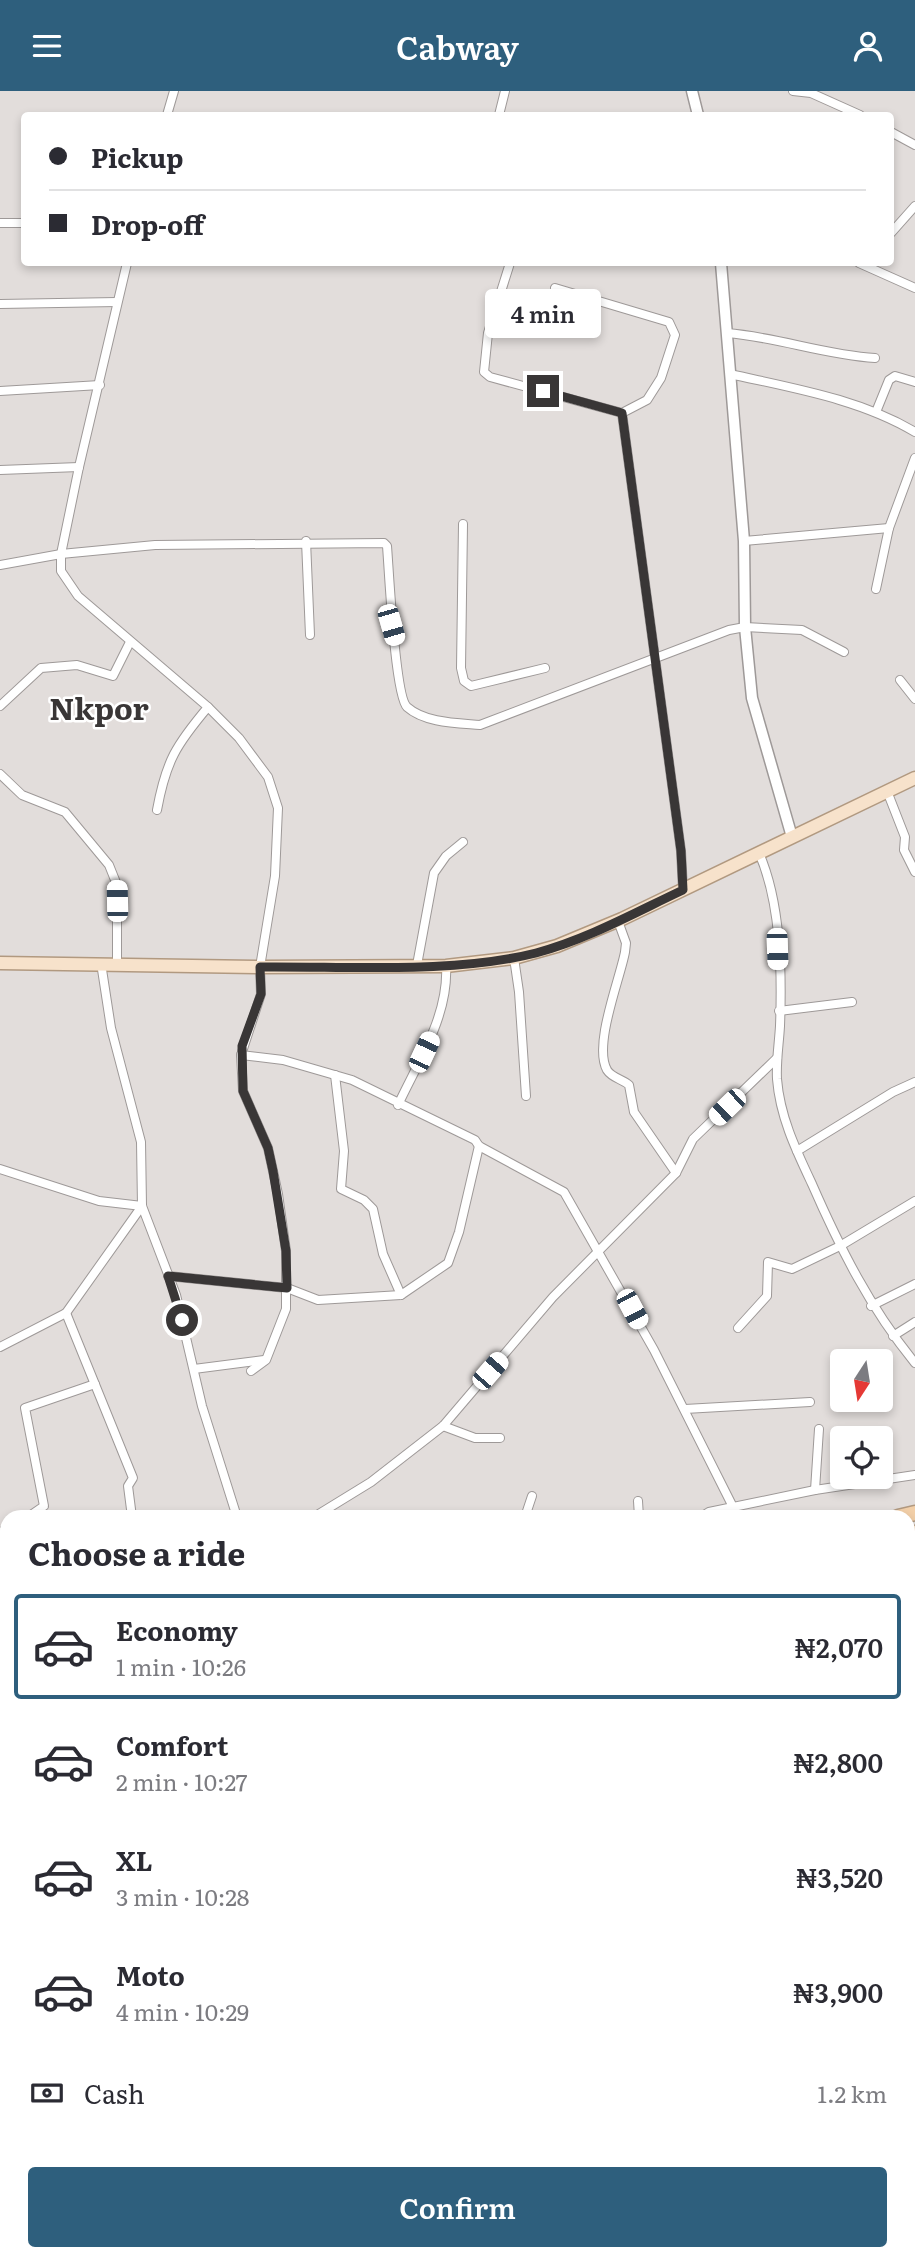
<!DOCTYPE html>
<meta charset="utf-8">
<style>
body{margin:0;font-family:Literata,serif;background:#f2f2f3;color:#2b2b33;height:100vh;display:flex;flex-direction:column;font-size:26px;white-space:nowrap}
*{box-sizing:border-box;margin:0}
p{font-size:23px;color:#7c7c81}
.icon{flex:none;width:38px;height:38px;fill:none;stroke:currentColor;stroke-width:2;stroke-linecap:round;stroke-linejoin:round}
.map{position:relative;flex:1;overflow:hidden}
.sheet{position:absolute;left:0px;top:1419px;width:915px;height:751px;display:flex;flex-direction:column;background:#fff;border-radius:21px 21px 0 0;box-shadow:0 4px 10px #0003}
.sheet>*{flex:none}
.banner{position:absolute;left:21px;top:21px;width:873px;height:154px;border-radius:7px;box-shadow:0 4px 10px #0003;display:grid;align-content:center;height:154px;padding:0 28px;background:#fff}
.needle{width:46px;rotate:192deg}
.tools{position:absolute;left:830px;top:1258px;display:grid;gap:14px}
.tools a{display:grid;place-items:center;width:63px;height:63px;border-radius:7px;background:#fff;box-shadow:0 4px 10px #0003;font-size:35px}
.end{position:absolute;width:32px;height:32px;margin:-16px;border:9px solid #393636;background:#fff;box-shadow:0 0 0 4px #fff}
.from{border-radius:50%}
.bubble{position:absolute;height:49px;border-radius:7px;background:#fff;box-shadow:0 4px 10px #0003;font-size:23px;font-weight:600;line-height:49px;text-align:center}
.car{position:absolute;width:21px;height:42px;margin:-21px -10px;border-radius:9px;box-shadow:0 0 5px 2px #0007;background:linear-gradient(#fff 24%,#345 0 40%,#fff 0 76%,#345 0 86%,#fff 0)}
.banner b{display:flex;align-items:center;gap:24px;height:66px;font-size:26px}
.banner b+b{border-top:2px solid #e1e1e2}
.banner i{width:18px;height:18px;background:#2b2b33}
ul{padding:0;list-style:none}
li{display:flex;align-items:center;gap:21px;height:105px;margin:0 14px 10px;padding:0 14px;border:4px solid transparent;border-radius:7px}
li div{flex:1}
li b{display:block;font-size:26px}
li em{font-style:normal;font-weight:600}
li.active{border-color:#2e5f7d}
li>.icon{width:63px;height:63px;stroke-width:1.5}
h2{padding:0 28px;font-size:32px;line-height:84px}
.pay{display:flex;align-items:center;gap:18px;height:77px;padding:0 28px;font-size:26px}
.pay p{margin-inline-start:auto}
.cta{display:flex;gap:14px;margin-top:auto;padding:14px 28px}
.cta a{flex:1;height:80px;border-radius:7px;background:#2e5f7d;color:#fff;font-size:28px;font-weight:600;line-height:80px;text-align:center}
header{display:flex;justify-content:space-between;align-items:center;height:91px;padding:0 28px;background:#2e5f7d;color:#fff;font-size:32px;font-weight:600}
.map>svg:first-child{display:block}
</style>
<header><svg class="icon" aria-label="menu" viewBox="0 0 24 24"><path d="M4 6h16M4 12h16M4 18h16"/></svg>Cabway<svg class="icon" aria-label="person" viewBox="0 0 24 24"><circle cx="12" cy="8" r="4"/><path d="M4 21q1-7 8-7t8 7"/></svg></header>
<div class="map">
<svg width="915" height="2169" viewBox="0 0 915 2169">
<rect width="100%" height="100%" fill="#e2dddb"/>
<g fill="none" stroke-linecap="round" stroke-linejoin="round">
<!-- stream -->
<path stroke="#a5779c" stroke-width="2.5" d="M402,2163L410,2169"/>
<defs>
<g id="street">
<path d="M793,0L811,2L860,24"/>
<path d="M167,24L174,0"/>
<path d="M499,24L505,0"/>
<path d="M891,41L915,54"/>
<path d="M0,132H24"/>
<path d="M891,142L915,115"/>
<path d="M127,172L79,376L61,463V480L78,505L208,616L239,647L268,686L278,717L275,785L260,876L261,903L241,964L243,1000L268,1057L278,1103L286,1160V1218L266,1269L251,1280"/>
<path d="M510,172L488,242L484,281L490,286L622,322L647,309L661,287L675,244L669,231L555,197"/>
<path d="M859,172L915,197"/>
<path d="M0,213L117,211"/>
<path d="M727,242C777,246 825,264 875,267"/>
<path d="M730,283C792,297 860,308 915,341"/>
<path d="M0,300L100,294"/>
<path d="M876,321L889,289L895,285L915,291"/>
<path d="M622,322L681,760L683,799"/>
<path d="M0,379L79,376"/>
<path d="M463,433L461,577L464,590L471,595L545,577"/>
<path d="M306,450L310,544"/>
<path d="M744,450L889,437"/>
<path d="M0,474L61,463L155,454L384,452L387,455C389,479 395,605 407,616C425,632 457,632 480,634L729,539L745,536L802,539L844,561"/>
<path d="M876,498L889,437L915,367"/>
<path d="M900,589L915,608"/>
<path d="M0,615L41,577L77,574L113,585L130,551"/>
<path d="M0,683L22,704L65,721L109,774L117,794V873"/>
<path d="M887,700L905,746L904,759L915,781"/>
<path d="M157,719C166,670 176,654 208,616"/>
<path d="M759,762C781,812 782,881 780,935C779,953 776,970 777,988C780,1026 796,1059 812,1093C840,1157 870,1217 915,1272"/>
<path d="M618,830L626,852L625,861C620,888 593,954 607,979C612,987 622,988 629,994L634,1021L676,1082"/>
<path d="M514,867L519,901L526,1005"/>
<path d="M101,872L111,937L141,1051L142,1115L176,1204L202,1315L237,1426"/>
<path d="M417,874L434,782L446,765L463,751"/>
<path d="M779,920L852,911"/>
<path d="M241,964L283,969L352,989L475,1049L479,1055L564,1101L654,1259L733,1416"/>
<path d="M335,984L344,1060L341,1098L364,1109L373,1118L383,1163L401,1204"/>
<path d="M398,1014C418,971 449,924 446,875"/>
<path d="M797,1060L893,1001L915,991"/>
<path d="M0,1078L99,1110L142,1115"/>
<path d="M168,1185L287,1197L318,1209L401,1204L448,1172L459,1141L479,1055"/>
<path d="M871,1215L915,1193"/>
<path d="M66,1222L133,1387L128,1395L132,1426"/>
<path d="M738,1237L767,1205L768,1171L792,1178L840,1155L915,1110"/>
<path d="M893,1245L915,1231"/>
<path d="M0,1256L66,1222L142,1115"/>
<path d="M194,1278L264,1269"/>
<path d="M685,1318L810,1311"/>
<path d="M443,1335L475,1347H500"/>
<path d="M815,1399L819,1338"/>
<path d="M638,1410L639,1426"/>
<path d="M28,1426L44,1415L25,1317L95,1293"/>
<path d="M314,1426L371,1391L443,1335L553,1206L676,1082L693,1048L777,967"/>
<path d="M525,1426L532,1405"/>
<path d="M701,1426L709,1421L815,1399L915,1384"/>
<path d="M7,1436L0,1443L7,1461"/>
<path d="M908,1458L911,1486L915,1494"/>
<path d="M0,1668L7,1666"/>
<path d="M0,1712L7,1713"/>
<path d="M908,1742L915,1743"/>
<path d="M0,1797L7,1799"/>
<path d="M908,1872L915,1882"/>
<path d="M0,1891L7,1899"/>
<path d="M908,2037L915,2048"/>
<path d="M0,2082L7,2085"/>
<path d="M877,2163L880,2169"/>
<path d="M735,2165L736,2163"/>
<path d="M542,2168L544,2163"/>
<path d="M24,2169L27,2163"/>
<path d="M837,2169L839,2163"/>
</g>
<g id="secondary">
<path d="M692,0L698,24"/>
<path d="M721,172L744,450L745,536L752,607L792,746"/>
</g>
<path id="primary" d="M0,872L260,876L446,875L514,867L557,855L622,828L915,687"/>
<g id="highway">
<path d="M898,1426L915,1422"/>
<path d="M908,1443L915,1442"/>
<path d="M0,1596L7,1595"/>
<path d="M0,1617L7,1616"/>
</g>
</defs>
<!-- street casing -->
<use href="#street" stroke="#9e9998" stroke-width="10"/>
<!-- secondary casing -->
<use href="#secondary" stroke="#9e9998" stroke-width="13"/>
<!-- primary casing -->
<use href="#primary" stroke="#b19980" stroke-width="15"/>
<!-- highway casing -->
<use href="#highway" stroke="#b19980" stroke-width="17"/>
<!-- street -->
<use href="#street" stroke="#fff" stroke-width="8"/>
<!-- secondary -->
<use href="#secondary" stroke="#fff" stroke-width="10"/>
<!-- primary -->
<use href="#primary" stroke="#f7e2cb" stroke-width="12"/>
<!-- highway -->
<use href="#highway" stroke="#f2cfa8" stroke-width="14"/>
</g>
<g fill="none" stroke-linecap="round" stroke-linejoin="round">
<!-- route -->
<path stroke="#393636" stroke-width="9" d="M182,1229L168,1185L287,1197L286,1160L273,1080L268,1057L243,1000L242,955L261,903L260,876C348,875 453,883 536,862C588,848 636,821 683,799L681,760L622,322L543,300"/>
</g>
<g text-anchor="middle" stroke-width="5" stroke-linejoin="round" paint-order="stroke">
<!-- district labels -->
<g font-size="30" font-weight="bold" fill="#393636" stroke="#fff">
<text x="99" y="629">Nkpor</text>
</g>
</g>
</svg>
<div class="tools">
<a><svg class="needle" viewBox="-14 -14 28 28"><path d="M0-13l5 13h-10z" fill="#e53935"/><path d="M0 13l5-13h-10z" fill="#7c7c81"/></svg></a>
<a><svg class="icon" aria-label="locate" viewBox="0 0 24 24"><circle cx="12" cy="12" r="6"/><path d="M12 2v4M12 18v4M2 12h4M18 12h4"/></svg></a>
</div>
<i class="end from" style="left:182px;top:1229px"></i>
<i class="end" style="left:543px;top:300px"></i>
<div class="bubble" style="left:485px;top:198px;width:116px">4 min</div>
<i class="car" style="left:391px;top:534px;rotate:164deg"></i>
<i class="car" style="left:117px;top:810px;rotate:359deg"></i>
<i class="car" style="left:777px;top:858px;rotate:178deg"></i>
<i class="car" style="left:424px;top:961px;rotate:25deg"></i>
<i class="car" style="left:727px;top:1016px;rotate:226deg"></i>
<i class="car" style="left:632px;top:1218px;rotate:152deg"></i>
<i class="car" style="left:490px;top:1280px;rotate:41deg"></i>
<div class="banner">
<b><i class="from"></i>Pickup</b>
<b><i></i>Drop-off</b>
</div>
<section class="sheet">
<h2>Choose a ride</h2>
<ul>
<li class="active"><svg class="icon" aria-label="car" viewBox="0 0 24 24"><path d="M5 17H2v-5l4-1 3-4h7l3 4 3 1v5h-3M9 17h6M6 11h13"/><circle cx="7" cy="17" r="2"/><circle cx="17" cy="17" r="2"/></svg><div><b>Economy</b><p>1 min · 10:26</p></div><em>₦2,070</em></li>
<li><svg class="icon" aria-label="car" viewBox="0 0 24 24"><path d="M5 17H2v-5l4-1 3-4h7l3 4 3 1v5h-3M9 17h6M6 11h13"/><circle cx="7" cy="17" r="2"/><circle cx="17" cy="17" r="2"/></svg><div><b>Comfort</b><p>2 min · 10:27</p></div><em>₦2,800</em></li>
<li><svg class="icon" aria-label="car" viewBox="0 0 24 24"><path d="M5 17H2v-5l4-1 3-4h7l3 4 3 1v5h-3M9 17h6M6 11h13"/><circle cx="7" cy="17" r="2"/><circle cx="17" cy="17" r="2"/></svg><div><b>XL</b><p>3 min · 10:28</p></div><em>₦3,520</em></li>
<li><svg class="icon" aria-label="car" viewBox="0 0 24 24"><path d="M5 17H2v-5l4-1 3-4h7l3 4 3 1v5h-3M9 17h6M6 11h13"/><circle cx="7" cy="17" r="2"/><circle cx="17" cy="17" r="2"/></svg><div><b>Moto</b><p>4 min · 10:29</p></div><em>₦3,900</em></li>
</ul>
<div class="pay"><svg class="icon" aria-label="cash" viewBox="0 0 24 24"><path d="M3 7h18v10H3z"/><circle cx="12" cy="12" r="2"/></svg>Cash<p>1.2 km</p></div>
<div class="cta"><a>Confirm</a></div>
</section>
</div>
